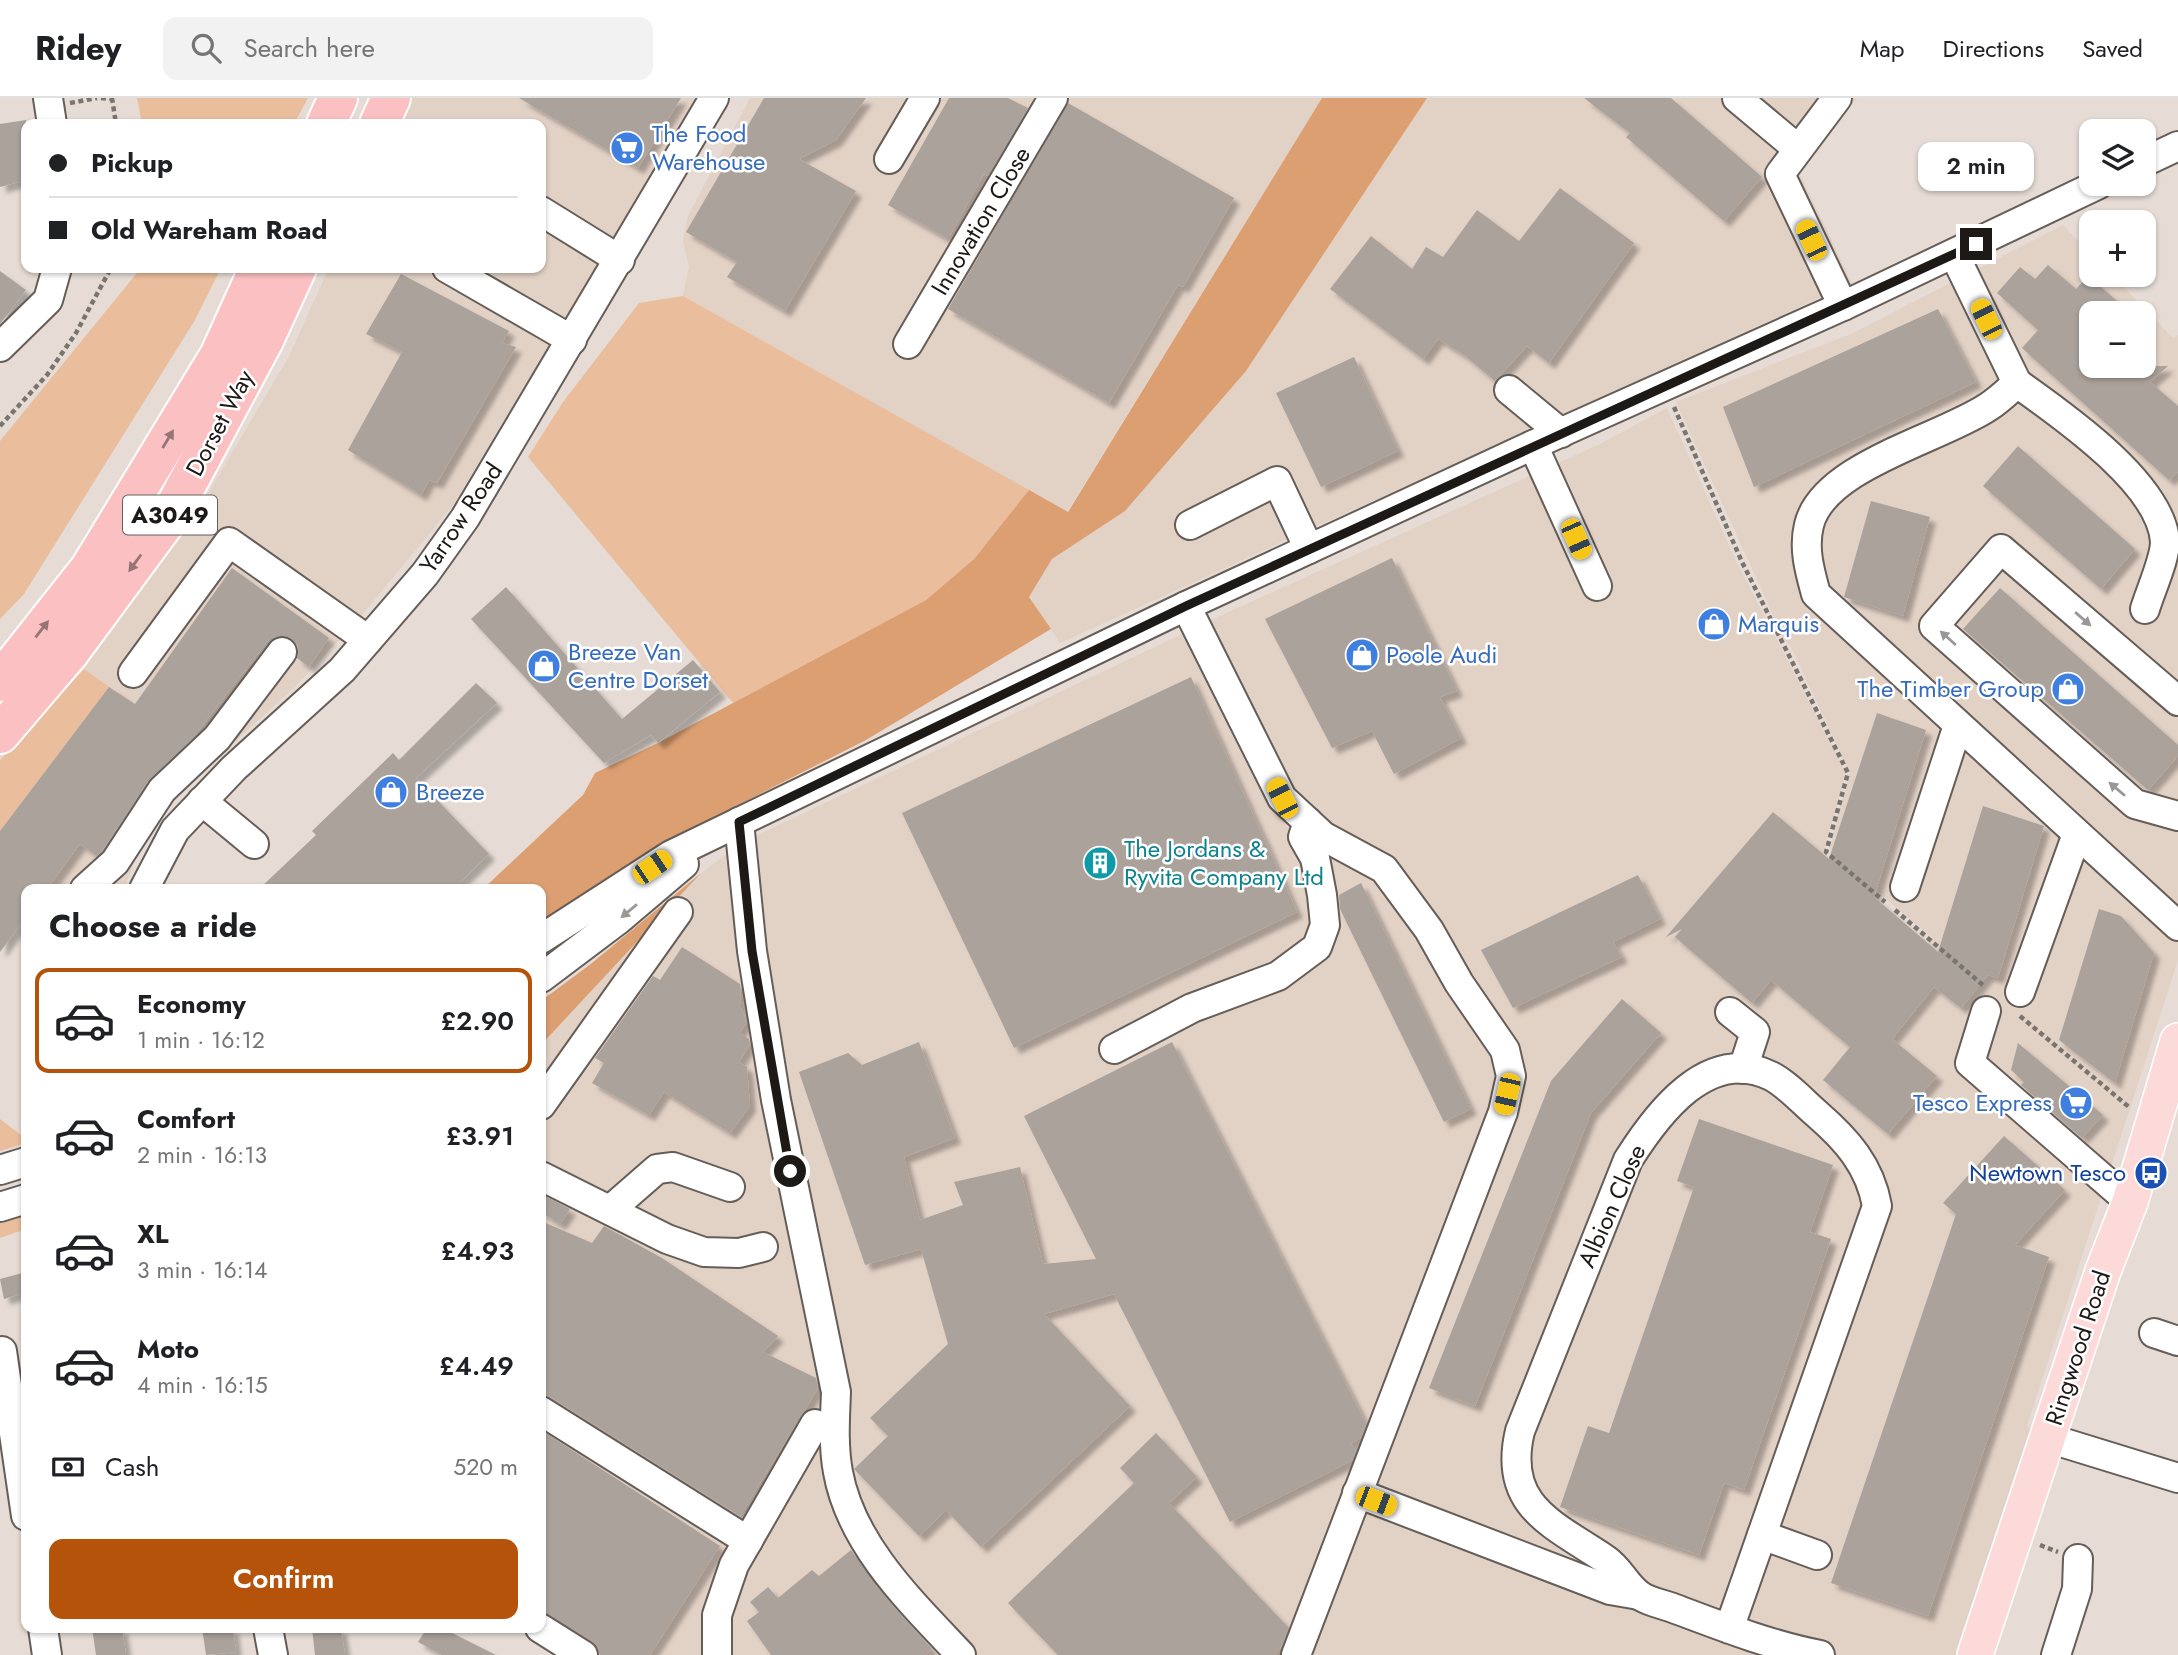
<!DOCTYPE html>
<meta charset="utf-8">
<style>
body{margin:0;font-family:Jost,sans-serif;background:#f2f2f2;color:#202124;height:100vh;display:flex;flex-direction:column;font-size:26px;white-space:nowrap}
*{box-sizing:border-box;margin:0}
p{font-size:23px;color:#757577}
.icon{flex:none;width:38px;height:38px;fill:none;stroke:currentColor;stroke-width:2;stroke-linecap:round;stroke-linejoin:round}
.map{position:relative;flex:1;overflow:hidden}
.side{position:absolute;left:21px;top:786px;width:525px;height:749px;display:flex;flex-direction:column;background:#fff;border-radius:14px;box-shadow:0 2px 5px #0004}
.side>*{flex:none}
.top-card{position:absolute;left:21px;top:21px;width:525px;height:154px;border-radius:14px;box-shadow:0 2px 5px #0004;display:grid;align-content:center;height:154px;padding:0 28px;background:#fff}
.buttons{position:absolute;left:2079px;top:21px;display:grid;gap:14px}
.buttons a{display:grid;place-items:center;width:77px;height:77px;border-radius:14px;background:#fff;box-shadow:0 2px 5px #0004;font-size:35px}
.end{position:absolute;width:32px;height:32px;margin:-16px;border:9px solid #1d1917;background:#fff;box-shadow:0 0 0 4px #fff}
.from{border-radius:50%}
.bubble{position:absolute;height:49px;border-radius:14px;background:#fff;box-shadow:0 2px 5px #0004;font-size:23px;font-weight:600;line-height:49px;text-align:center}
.car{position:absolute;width:21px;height:42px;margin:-21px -10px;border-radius:9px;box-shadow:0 0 5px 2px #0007;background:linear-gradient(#f5c518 24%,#345 0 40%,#f5c518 0 76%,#345 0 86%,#f5c518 0)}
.top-card b{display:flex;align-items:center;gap:24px;height:66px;font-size:26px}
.top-card b+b{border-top:2px solid #e0e0e0}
.top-card i{width:18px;height:18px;background:#202124}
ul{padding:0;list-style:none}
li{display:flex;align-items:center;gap:21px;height:105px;margin:0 14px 10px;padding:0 14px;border:4px solid transparent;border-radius:14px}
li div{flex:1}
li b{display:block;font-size:26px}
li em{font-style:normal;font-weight:600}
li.current{border-color:#b45309}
li>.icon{width:63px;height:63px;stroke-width:1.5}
h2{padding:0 28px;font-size:32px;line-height:84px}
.pay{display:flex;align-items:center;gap:18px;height:77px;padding:0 28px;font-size:26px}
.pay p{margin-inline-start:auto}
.action{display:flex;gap:14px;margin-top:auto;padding:14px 28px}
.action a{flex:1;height:80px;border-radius:14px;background:#b45309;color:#fff;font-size:28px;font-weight:600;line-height:80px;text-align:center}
header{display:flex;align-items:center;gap:42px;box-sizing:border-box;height:98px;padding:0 35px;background:#fff;border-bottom:2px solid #e0e0e0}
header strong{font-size:33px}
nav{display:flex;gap:38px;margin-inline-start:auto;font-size:24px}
.search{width:490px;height:63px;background:#f2f2f2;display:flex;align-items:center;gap:18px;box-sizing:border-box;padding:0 24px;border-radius:14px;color:#757577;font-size:26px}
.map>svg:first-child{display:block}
</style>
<header>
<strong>Ridey</strong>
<div class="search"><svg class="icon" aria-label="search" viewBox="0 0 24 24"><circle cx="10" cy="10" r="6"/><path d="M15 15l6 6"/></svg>Search here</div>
<nav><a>Map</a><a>Directions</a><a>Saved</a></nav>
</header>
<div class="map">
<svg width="2178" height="1557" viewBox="0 0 2178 1557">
<defs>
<filter id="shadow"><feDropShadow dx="6" dy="6" stdDeviation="2" flood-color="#0004"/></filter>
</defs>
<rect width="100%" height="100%" fill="#e6dcd5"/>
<!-- built -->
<g fill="#e2d1c5" fill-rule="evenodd">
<path d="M408,0H697L453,407L357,523L295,589L176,697L142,744L124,791H26V819L0,854V733L109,590L84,571L197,414L288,260L329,170H541V26H395Z"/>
<path d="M750,0H1322L1067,414L683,198L689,169L683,143L688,118Z"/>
<path d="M1427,0H1857L1800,76L1852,185L1060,545L1029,499L1052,461L1125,413L1246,273Z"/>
<path d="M2063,127L2091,156V177H2112L2173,240L2178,237V862L2027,1328L2048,1340L1975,1557H561L522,1530H541V948L701,775L743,744L1233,512L1600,346L1667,310L1737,465L1846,675L1823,756L1878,901L1932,840L1829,752L1850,675L1790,547L1785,543L1676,304L1851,236ZM2091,215H2144V268H2091Z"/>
</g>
<!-- green -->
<g fill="#eabd9d">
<path d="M137,0H308L294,26H142Z"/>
<path d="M141,170H221L195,222L24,496L0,521V343Z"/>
<path d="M683,198L1029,392L974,461L926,502L733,605L528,359L563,304L639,205Z"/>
<path d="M84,571L109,589L0,733V662Z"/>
<path d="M0,1021L21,1037L26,1032V1045L0,1053Z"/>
<path d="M26,1116V1131L0,1140V1124Z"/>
</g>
<!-- forest -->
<g fill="#dc9f72">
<path d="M1322,0H1427L1246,273L1125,413L1052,461L1029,499L1051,531L866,642L679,737L541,825V791H483L583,697L595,675L658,645L926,502L974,461L1029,392L1068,414Z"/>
<path d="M701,775L542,946L541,948V903L592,865Z"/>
</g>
<!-- building -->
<g fill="#aba29b" filter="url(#shadow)">
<path d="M519,0H681L638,70Z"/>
<path d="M764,0H866L836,42L799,61L856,93L785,213L727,179L737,164L686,134Z"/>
<path d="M949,0H1008L1028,10L988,78L984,76L948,141L888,107Z"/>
<path d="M1584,0H1671L1762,79L1724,123L1626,39L1630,35Z"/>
<path d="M1068,5L1234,100L1183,189L1178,187L1109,305L948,211Z"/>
<path d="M26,22V82L0,89V26Z"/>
<path d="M1560,90L1634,145L1549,265L1527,248L1495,283L1464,257L1438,241L1423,261L1330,191L1371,138L1412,171L1426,149L1443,159L1477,112L1519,143Z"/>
<path d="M2048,167L2076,191L2088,178L2131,215H2091V268H2168L2150,284L2178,308V374L2169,382L2022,250L2038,232L1997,195L2020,169L2035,181Z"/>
<path d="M0,173L26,192L0,226Z"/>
<path d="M401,176L509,233L502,245L516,249L437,385L429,382L421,397L348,352L402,254L366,236Z"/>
<path d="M1938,211L1976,284L1754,389L1723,309Z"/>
<path d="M1354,259L1398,353L1321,389L1276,295Z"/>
<path d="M2018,348L2135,451L2101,491L1983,388Z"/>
<path d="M1871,403L1930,419L1903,518L1844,499Z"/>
<path d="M1392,460L1457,593L1440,599L1461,640L1394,676L1372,633L1332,650L1265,521Z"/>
<path d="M232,470L329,540L309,569L297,560L298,548L291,540L283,538L270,540L191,642L148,683L102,753L97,758L80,746L47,791H26V819L0,854V733L109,589L135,606Z"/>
<path d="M506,489L622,621L693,562L720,594L658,645L651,637L604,665L471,521Z"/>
<path d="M2000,490L2178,647V658L2148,692L1963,531Z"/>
<path d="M1191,579L1297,814L1014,950L902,715Z"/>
<path d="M476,585L497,605L416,680L489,756L453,791H259L316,737L312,733L393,655L399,662Z"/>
<path d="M1877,615L1926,632L1874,799L1938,854L1983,708L2044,728L1998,880L1988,877L1961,910L1934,889L1892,941L1937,978L1888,1036L1823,982L1850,949L1771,882L1752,905L1675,839L1682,831L1666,839L1773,714L1829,761Z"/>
<path d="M1638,777L1660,821L1613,844L1622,859L1513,910L1481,852Z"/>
<path d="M1361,785L1471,1011L1444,1024L1340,811L1339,797Z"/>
<path d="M2099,811L2121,818L2154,855L2115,985L2059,942Z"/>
<path d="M682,849L740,886L741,910L747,924L739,935L749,941L750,946L739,964L747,969L750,1008L730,1035L664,994L649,1017L592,985L604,965L595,960L653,878L660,882Z"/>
<path d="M1622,901L1661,935L1591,1015L1475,1308L1429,1290L1551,983Z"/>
<path d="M919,944L955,1040L904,1059L920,1122L963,1107L954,1084L1020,1069L1043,1166L1096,1161L1024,1018L1172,944L1366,1326L1361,1340L1351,1345L1356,1354L1353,1362L1230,1424L1114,1196L1044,1216L1130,1308L981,1449L946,1412L919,1438L854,1371L888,1338L870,1320L948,1246L921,1151L865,1167L799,974L848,955L862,967Z"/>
<path d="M2018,945L2103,1017L2082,1040L2021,987L2024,984L2011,972Z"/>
<path d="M1699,1021L1833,1067L1810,1134L1831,1141L1744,1392L1724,1385L1699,1457L1560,1409L1588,1328L1609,1335L1694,1089L1677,1083Z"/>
<path d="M2004,1038L2065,1092L2015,1147L2049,1159L1928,1518L1831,1485L1956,1116L1943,1105Z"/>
<path d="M541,1096L570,1111L560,1126L541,1114Z"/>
<path d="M541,1123L592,1145L604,1128L662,1160L778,1238L763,1254L816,1280L818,1290L740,1418L550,1299L541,1296Z"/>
<path d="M26,1174V1194L4,1201L0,1181Z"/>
<path d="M541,1332L720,1448L650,1557H600L592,1543L541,1513Z"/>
<path d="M1156,1335L1197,1379L1169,1405L1289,1530L1280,1551L1275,1557H1058L1008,1505L1134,1385L1120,1370Z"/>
<path d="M851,1452L891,1506L932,1551L925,1557H771L747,1523L759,1514L750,1504L768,1489L778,1500L812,1472L819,1478Z"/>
<path d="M92,1530H122L126,1557H96Z"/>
<path d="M202,1530H233L236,1554L206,1557Z"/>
<path d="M312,1530H341L345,1557H315Z"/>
<path d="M427,1530H442L496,1557H442L418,1544Z"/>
</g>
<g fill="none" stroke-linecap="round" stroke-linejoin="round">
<defs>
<g id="minor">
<path d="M48,0L52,26"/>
<path d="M1737,0L1798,51"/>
<path d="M1837,0L1780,76L1843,208"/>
<path d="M889,61L925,0"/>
<path d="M2144,64L2178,48"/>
<path d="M541,113L620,162"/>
<path d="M1954,156L2017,285C2008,293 1999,302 1988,309C1940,341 1823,368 1809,427C1803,451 1810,474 1816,496L2178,828"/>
<path d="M447,170L572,242"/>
<path d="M908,246L1053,0"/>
<path d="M0,249L48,202L57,170"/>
<path d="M2017,285C2062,317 2162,386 2165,444C2165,461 2150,494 2145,511"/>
<path d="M1509,292L1561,335"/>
<path d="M1533,347L1597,488"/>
<path d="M1190,427L1277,383L1309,451"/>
<path d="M1186,508L1282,700L1323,738L1384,771L1429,832L1459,885L1505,952L1511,978L1503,1014L1296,1557"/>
<path d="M133,575L229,444L368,542"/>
<path d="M2178,603L2001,451L1934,528L2135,706L2178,718"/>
<path d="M202,703L254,746"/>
<path d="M739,724L752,853L776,1002L836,1294C835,1320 833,1347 838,1374C851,1447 912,1505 961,1557"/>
<path d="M1905,789L1958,627"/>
<path d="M85,791L115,764L162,692L217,640L282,554"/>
<path d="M144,791L175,732L234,670L342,572L425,476L465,420L714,0"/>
<path d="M541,841L671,757L1186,508L1533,347L1843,208L2099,86"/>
<path d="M541,880L618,822L684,766"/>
<path d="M2020,894L2077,736"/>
<path d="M1986,913L1970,965L2130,1104"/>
<path d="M1730,914L1755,934L1743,971"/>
<path d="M1114,951L1192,910L1278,878L1317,849L1325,827L1322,797L1315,760L1303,739L1308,724"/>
<path d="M541,1007L678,814"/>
<path d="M0,1072L26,1064"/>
<path d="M541,1078L667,1141L704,1154L739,1155L763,1149"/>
<path d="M0,1109L26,1101"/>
<path d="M610,1112L657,1071L673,1069L730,1089"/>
<path d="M2154,1235L2178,1243"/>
<path d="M2,1253L26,1418"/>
<path d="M541,1313L748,1443"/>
<path d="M2048,1340L2178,1380"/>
<path d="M1357,1395L1610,1492L1639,1497"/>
<path d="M1762,1437L1817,1457"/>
<path d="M43,1530L47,1557"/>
<path d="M268,1530L273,1557"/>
<path d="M540,1530L583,1557"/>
<path d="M1729,1531L1877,1108C1870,1068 1847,1042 1817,1016C1803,1004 1787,986 1771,978C1708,947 1657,1016 1628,1062L1520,1333C1502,1408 1553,1426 1605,1461C1619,1470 1625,1486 1638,1496C1646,1503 1662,1506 1673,1510C1721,1528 1769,1547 1820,1557"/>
<path d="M717,1557V1517L734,1467L815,1326"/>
<path d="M2056,1557L2077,1491L2078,1461"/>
</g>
<path id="major" d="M1975,1557L2103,1173L2130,1104L2178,943"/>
<g id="highway">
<path d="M326,26L338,0"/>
<path d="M379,26L391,0"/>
<path d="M0,584L90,470L219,258L259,170"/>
<path d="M0,636L69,555L170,418L264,242L297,170"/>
</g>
</defs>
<!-- minor casing -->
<use href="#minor" stroke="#655d57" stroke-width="32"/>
<!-- major casing -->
<use href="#major" stroke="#fff" stroke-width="38"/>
<!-- highway casing -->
<use href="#highway" stroke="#fff" stroke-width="42"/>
<!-- path -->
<g stroke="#7a746f" stroke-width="4.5" stroke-dasharray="5 3.5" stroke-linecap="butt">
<path d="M101,0L111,1"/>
<path d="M112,0L116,26"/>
<path d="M70,5L97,0"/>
<path d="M1674,309L1742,464L1848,675L1826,754L1885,804"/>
<path d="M0,328L47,277L76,235L111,170"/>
<path d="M1895,812L1984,888"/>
<path d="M2020,918L2129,1009"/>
<path d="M2040,1447L2058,1454"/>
</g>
<!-- minor -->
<use href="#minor" stroke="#fff" stroke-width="28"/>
<!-- major -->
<use href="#major" stroke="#fddada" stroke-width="35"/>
<!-- highway -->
<use href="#highway" stroke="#fbc1c2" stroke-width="38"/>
</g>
<!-- one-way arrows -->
<defs><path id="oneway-solid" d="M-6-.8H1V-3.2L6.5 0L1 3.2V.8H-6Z" transform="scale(1.75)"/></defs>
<g fill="#977575">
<use href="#oneway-solid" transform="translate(168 341) rotate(-59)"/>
<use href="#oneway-solid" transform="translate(135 465) rotate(126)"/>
<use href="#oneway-solid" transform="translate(42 531) rotate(-52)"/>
</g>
<g fill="#999897">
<use href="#oneway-solid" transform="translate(2083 521) rotate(41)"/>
<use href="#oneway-solid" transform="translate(1948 540) rotate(-138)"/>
<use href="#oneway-solid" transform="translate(2117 691) rotate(-140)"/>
<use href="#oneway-solid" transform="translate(629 813) rotate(140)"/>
</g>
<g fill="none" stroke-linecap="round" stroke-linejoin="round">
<!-- route -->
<path stroke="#1d1917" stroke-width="9" d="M790,1073L752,853L739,724L1186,508L1976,146"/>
</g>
<!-- icons -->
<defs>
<symbol id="supermarket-disc" viewBox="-11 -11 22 22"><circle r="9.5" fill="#3f7fe0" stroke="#fff"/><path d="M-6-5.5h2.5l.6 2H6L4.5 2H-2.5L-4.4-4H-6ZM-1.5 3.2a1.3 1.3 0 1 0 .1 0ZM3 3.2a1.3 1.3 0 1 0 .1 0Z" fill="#fff"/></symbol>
<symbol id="shop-disc" viewBox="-11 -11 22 22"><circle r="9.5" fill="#3f7fe0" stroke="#fff"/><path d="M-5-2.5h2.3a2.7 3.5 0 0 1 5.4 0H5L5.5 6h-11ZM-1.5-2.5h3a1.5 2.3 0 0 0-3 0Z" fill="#fff"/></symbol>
<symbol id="building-disc" viewBox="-11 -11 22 22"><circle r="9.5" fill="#0f9aa8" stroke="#fff"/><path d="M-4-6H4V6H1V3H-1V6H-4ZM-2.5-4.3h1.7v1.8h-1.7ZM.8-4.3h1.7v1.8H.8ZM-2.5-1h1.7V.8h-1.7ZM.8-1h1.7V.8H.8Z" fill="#fff"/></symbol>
<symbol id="bus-disc" viewBox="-11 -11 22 22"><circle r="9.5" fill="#1a4fb4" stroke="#fff"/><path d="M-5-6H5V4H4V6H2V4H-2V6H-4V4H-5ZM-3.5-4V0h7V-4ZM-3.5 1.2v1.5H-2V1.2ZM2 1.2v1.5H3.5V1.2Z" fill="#fff"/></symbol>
</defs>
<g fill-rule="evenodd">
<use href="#supermarket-disc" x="608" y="31" width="38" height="38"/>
<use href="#shop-disc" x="1695" y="507" width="38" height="38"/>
<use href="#shop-disc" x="1343" y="538" width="38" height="38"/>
<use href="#shop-disc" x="525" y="549" width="38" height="38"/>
<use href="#shop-disc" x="2049" y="572" width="38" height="38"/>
<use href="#shop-disc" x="372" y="675" width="38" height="38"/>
<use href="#building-disc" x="1081" y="746" width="38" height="38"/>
<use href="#supermarket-disc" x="2057" y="986" width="38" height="38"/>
<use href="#bus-disc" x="2132" y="1056" width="38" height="38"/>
</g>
<g text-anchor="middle" stroke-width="5" stroke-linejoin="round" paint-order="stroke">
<!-- shield labels -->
<rect fill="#fff" stroke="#615e5d" stroke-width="2" x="123" y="397.5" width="94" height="39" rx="5"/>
<g font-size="23" font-weight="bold" fill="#1d1917">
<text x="170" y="425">A3049</text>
</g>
<!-- shop labels -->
<g font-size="24" fill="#366cbe" stroke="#fff" text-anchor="start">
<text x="652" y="44">The Food<tspan x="652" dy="28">Warehouse</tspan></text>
<text x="1738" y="534">Marquis</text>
<text x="568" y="562">Breeze Van<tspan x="568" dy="28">Centre Dorset</tspan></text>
<text x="1386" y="565">Poole Audi</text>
<text x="2044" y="599" text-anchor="end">The Timber Group</text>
<text x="416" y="702">Breeze</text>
<text x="2052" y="1013" text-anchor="end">Tesco Express</text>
</g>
<!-- street labels -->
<g font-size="24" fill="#1d1917" stroke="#fff">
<text transform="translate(981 123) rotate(-59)" y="8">Innovation Close</text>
<text transform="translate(220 325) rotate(-62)" y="8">Dorset Way</text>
<text transform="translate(461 420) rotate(-56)" y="8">Yarrow Road</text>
<text transform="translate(1612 1108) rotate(-66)" y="8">Albion Close</text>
<text transform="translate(2078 1250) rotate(-72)" y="8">Ringwood Road</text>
</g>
<!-- culture labels -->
<g font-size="24" fill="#0d838f" stroke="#fff" text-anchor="start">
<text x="1124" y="759">The Jordans &amp;<tspan x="1124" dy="28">Ryvita Company Ltd</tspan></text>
</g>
<!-- transit labels -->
<g font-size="24" fill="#164399" stroke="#fff" text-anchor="end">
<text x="2126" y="1083">Newtown Tesco</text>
</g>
</g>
</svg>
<div class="buttons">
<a><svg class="icon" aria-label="layers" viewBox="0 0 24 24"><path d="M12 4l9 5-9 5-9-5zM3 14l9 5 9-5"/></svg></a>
<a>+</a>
<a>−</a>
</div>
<i class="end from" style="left:790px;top:1073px"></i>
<i class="end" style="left:1976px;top:146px"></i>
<div class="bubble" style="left:1918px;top:44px;width:116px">2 min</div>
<i class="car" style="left:1811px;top:142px;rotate:335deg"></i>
<i class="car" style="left:1986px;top:221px;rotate:334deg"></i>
<i class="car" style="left:1576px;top:441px;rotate:156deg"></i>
<i class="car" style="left:1282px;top:700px;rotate:333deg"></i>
<i class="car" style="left:652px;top:769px;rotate:56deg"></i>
<i class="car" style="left:1507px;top:996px;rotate:193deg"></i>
<i class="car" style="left:1376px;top:1403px;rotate:111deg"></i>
<div class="top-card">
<b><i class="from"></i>Pickup</b>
<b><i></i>Old Wareham Road</b>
</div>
<section class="side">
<h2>Choose a ride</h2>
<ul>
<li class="current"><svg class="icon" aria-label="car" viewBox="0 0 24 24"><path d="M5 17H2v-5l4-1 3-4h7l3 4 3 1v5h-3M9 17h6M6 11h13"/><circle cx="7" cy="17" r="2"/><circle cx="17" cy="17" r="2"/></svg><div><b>Economy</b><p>1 min · 16:12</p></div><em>£2.90</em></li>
<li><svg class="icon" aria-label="car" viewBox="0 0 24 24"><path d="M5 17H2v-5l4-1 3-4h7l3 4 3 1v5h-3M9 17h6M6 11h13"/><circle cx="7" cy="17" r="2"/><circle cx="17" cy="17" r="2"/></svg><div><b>Comfort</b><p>2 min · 16:13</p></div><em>£3.91</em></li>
<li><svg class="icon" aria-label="car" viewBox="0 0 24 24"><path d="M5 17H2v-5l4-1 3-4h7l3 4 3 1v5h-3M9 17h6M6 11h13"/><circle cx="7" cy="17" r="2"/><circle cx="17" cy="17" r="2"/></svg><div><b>XL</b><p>3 min · 16:14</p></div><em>£4.93</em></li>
<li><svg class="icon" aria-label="car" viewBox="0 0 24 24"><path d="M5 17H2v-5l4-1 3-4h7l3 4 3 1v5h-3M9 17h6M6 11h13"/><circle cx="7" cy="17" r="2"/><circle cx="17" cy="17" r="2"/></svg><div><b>Moto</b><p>4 min · 16:15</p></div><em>£4.49</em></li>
</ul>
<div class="pay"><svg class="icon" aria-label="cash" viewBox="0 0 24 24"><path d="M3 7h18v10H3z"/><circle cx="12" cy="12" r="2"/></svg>Cash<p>520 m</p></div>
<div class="action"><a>Confirm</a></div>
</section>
</div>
